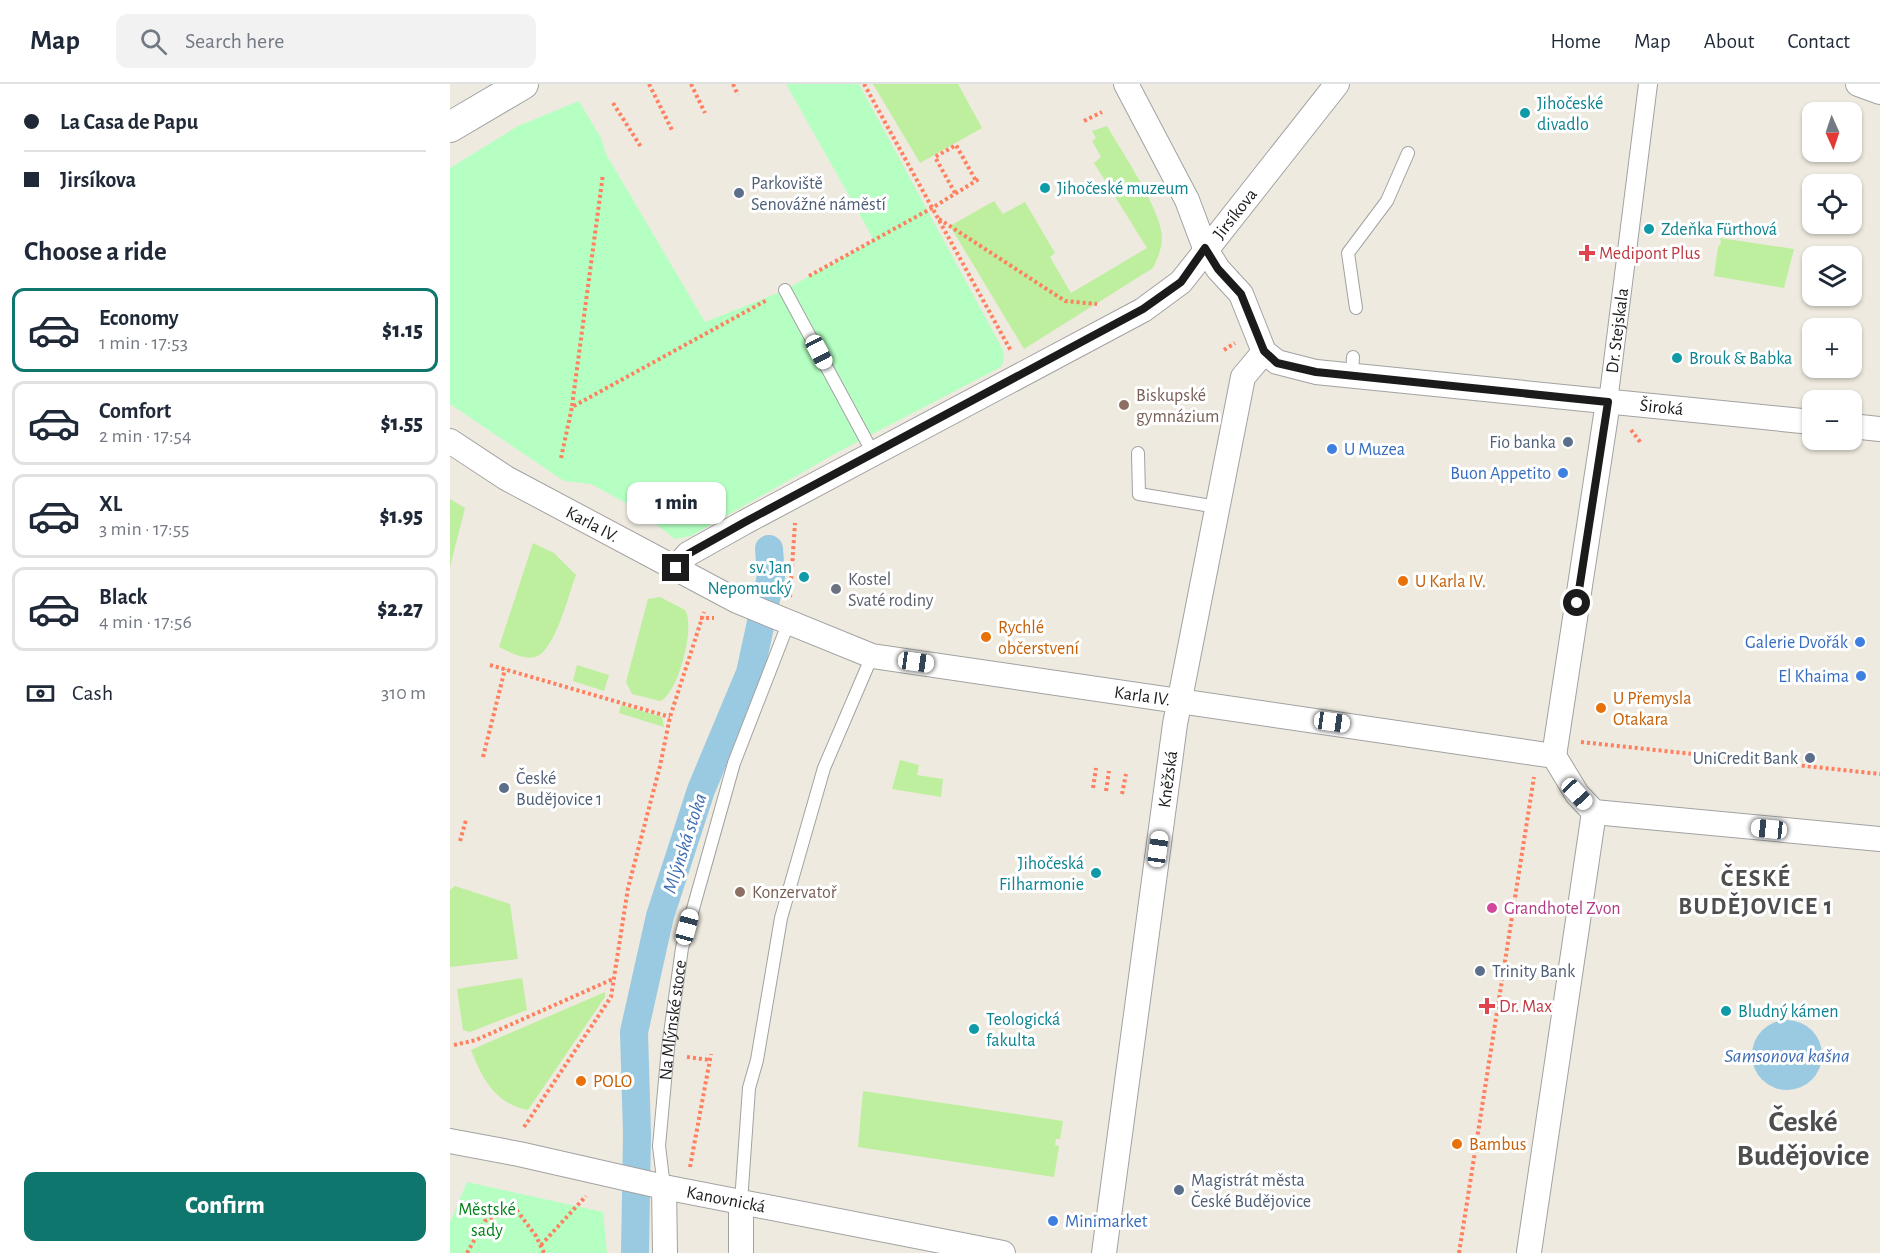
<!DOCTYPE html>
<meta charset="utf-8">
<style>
body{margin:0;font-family:"Alegreya Sans",sans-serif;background:#f2f2f3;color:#1f2937;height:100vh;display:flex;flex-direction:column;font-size:22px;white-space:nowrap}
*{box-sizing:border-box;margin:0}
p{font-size:20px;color:#747a83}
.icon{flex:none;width:33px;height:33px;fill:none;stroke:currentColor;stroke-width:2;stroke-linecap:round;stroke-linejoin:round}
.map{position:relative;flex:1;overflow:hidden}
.details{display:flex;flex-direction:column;background:#fff;width:450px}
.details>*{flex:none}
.top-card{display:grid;align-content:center;height:132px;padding:0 24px;background:#fff}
.needle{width:39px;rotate:177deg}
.fabs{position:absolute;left:1352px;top:18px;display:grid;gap:12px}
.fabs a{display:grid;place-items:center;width:60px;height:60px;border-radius:12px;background:#fff;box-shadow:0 2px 4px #0004;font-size:30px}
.end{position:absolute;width:27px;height:27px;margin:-14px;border:8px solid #1b1b1b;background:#fff;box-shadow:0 0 0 3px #fff}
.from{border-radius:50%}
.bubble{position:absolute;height:42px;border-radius:12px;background:#fff;box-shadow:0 2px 4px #0004;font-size:20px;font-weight:800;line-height:42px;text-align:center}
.car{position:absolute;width:18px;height:36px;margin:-18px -9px;border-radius:8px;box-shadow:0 0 4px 2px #0007;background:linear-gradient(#fff 24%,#345 0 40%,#fff 0 76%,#345 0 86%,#fff 0)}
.top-card b{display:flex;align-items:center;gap:21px;height:57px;font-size:22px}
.top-card b+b{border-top:2px solid #e0e1e3}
.top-card i{width:15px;height:15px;background:#1f2937}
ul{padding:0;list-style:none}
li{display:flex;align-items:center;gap:18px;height:84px;margin:0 12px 9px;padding:0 12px;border:3px solid #e0e1e3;border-radius:12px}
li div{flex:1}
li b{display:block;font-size:22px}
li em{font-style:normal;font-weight:800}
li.active{border-color:#0f766e}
li>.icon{width:54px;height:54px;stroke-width:1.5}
h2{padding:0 24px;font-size:27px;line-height:72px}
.pay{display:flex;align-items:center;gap:15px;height:66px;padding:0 24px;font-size:22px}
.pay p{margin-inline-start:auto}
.button{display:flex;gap:12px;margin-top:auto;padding:12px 24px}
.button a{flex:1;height:69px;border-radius:12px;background:#0f766e;color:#fff;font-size:24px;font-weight:800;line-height:69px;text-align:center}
header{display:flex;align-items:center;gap:36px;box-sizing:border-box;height:84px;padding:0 30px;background:#fff;border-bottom:2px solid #e0e1e3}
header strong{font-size:28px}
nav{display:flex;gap:33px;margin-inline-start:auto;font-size:21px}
.search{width:420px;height:54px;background:#f2f2f3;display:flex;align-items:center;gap:15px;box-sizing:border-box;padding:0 21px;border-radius:12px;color:#747a83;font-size:22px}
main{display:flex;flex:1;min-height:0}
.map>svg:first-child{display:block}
</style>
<header>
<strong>Map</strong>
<div class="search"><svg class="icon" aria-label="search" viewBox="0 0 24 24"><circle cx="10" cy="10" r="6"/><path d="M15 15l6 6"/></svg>Search here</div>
<nav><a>Home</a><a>Map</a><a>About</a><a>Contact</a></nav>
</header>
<main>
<section class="details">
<div class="top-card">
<b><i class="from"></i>La Casa de Papu</b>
<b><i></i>Jirsíkova</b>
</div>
<h2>Choose a ride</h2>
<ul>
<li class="active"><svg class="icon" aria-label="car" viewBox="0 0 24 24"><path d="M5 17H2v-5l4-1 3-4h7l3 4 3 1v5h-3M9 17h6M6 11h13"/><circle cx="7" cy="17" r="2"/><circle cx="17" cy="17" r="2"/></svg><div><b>Economy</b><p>1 min · 17:53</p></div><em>$1.15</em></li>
<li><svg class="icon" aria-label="car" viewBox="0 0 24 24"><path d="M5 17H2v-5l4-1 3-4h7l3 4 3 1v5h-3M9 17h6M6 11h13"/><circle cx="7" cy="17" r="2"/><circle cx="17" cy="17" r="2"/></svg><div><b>Comfort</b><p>2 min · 17:54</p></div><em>$1.55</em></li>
<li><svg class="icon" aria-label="car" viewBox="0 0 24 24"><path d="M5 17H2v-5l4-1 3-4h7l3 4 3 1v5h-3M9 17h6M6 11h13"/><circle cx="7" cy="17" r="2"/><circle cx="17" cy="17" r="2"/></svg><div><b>XL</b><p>3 min · 17:55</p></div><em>$1.95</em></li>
<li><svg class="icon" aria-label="car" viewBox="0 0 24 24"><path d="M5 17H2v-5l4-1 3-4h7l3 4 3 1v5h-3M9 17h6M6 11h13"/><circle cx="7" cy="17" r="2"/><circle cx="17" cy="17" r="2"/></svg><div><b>Black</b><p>4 min · 17:56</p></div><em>$2.27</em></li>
</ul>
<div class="pay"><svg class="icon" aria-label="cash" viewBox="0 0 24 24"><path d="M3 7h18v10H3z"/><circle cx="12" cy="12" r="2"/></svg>Cash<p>310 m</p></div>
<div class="button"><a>Confirm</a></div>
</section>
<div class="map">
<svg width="1430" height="1169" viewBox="0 0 1430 1169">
<rect width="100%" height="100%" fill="#eeeadf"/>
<!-- grass -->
<g fill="#beef9e">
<path d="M423,0H508L532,44L470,79Z"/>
<path d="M657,42C672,68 710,124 712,152C712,164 708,174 703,184L574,265L500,142L544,117L553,130L575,118L605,169L600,173L621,209L697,164L644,79L651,73L642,57L646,54L642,47Z"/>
<path d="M1270,154L1344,165L1334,204L1264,192L1268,163L1271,159Z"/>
<path d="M0,415L15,424L0,483Z"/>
<path d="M83,459L104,469L126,491C119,509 105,568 85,573C73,576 60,568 49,563Z"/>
<path d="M210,513L235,526C246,542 228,610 210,617L182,610L176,598L198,515Z"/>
<path d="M127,581L159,591L154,607L123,597Z"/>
<path d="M171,621L212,633L214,643L169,629Z"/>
<path d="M450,676L469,681L467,691L493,695L491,713L442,705Z"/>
<path d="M5,802L60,820L68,875L0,883V806Z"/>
<path d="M72,894L77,926L20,948L13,946L7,905Z"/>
<path d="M155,908V913L78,1026C45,1020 32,994 21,966Z"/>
<path d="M413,1007L613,1037L610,1055H606L605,1061L609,1062L604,1093L408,1063Z"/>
</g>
<!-- park -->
<g fill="#b5ffc2">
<path d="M336,0H409L553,266L554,276L551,283L388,368L241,452L225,455L185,424L141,400L114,397L0,320V84L68,42L129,17L151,54L156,70L255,238L335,206L424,156Z"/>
<path d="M17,1098L153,1128L157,1169H0V1138Z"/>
</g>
<!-- water -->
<circle fill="#9acae1" cx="1337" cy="971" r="35"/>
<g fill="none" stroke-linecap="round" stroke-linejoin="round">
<!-- canal -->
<path stroke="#9acae1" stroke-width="28" d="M185,1169L187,1050L184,948L210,832L251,706L300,589L321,492L319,465"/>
<defs>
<g id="service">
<path d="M335,206L423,369"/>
<path d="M906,224L898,169L937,117L958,69"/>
<path d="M902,291L903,273"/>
<path d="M688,369L689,410L767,423"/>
<path id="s1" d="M214,1103L209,1062L218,964L232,864L284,679L338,540"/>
<path d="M291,1118L299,1004L307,976L331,834L374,684L422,572"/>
</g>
<g id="pedestrian">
<path id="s2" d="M1158,318L1198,0"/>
</g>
<g id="minor">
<path d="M676,0L737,116L755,164L768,185L791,210L814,268"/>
<path d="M1408,0L1430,8"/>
<path id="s3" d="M814,268L827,278L866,288L1362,338"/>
<path d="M1401,342L1430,345"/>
<path id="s4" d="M0,357L56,394L287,517L422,572L1104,672"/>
<path id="s5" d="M226,484L238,470L295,438L693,226L731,198L887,0"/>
<path d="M1104,672L1158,318"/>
<path d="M1104,672L1127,710L1144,728L1430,755"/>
<path id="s6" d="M0,1057L69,1070L214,1103L553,1169"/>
<path d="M214,1103L215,1169"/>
<path d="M291,1118V1169"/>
<path d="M1079,1168L1144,728"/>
<path id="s7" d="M654,1169L725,640L793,293L814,268"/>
</g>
<path id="tertiary" d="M0,43L73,0"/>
</defs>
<!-- service casing -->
<use href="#service" stroke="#a2a2a2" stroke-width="14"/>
<!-- pedestrian casing -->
<use href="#pedestrian" stroke="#a2a2a2" stroke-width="20"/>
<!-- minor casing -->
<use href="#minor" stroke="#a2a2a2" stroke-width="26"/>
<!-- tertiary casing -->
<use href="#tertiary" stroke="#a2a2a2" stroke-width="32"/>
<!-- path -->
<g stroke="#ff7f5f" stroke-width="4" stroke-dasharray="3 3" stroke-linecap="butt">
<path d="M199,0L222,46"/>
<path d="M241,0L255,29"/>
<path d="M283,0L288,11"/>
<path d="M414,0L561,267"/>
<path d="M163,19L191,63"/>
<path d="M634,37L652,28"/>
<path d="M505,109L485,73L506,61L526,97"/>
<path d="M489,135L615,217L647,220"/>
<path d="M359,192L482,124L529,95"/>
<path d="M774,266L785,259"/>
<path d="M122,322L153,90"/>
<path d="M1181,346L1191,359"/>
<path d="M111,374L122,323L317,216"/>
<path d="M340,513L345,439"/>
<path d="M250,534H264"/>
<path d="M40,581L220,633"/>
<path d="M1131,658L1430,690"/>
<path d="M33,673L55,585"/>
<path d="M643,704L646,684"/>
<path d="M656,707L659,687"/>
<path d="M672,710L676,690"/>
<path d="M10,757L16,736"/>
<path d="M4,961L26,956L163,895"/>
<path d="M237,973L260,976"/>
<path d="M74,1043L161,913L178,804L210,682L220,633L254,528"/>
<path d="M240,1083L261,970"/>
<path d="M91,1161L136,1112"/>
<path d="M17,1169L35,1137L65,1124L86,1152L94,1169"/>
<path d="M1009,1169L1084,693"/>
</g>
<!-- service -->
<use href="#service" stroke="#fff" stroke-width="12"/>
<!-- pedestrian -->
<use href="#pedestrian" stroke="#fff" stroke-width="18"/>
<!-- minor -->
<use href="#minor" stroke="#fff" stroke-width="24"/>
<!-- tertiary -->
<use href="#tertiary" stroke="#fff" stroke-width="30"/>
</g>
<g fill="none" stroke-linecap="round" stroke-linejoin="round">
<!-- route -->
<path stroke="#1b1b1b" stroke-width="8" d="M226,484L238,470L295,438L693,225L731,198L755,164L768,185L791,210L814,267L827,279L866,288L1158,318L1127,519"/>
</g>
<!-- markers -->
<g fill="#0f9aa8" stroke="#fff" stroke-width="2">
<circle cx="1075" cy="29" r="6"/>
<circle cx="595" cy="104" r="6"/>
<circle cx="1199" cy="145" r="6"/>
<circle cx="1227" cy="274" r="6"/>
<circle cx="354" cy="493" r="6"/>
<circle cx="646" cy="789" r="6"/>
<circle cx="1276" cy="927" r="6"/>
<circle cx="524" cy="945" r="6"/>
</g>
<g fill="#5c6f8a" stroke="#fff" stroke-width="2">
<circle cx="289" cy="109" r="6"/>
<circle cx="1118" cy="358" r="6"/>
<circle cx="1360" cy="674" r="6"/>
<circle cx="54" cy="704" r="6"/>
<circle cx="1030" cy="887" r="6"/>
<circle cx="729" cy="1106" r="6"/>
</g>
<g fill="#e0444e" stroke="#fff" stroke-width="2">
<path d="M1134 160h6v6h6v6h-6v6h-6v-6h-6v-6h6z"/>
<path d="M1034 913h6v6h6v6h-6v6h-6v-6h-6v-6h6z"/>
</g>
<g fill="#8d6e63" stroke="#fff" stroke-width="2">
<circle cx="674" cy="321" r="6"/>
<circle cx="290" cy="808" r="6"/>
</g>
<g fill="#3f7fe0" stroke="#fff" stroke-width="2">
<circle cx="882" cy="365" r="6"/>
<circle cx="1113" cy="389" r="6"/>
<circle cx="1410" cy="558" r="6"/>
<circle cx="1411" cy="592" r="6"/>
<circle cx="603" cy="1137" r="6"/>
</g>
<g fill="#e8710a" stroke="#fff" stroke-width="2">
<circle cx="953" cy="497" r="6"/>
<circle cx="536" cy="553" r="6"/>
<circle cx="1151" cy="624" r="6"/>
<circle cx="131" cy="997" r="6"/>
<circle cx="1007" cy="1060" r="6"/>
</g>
<circle fill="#6b7280" stroke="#fff" stroke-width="2" cx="386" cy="505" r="6"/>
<circle fill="#d1479c" stroke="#fff" stroke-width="2" cx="1042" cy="824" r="6"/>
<g text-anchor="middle" stroke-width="6" stroke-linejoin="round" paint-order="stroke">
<!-- culture labels -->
<g font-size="18" fill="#0d838f" stroke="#fff" text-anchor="start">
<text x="1087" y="25">Jihočeské<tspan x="1087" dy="21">divadlo</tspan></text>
<text x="607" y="110">Jihočeské muzeum</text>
<text x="1211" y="151">Zdeňka Fürthová</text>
<text x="1239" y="280">Brouk &amp; Babka</text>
<text x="342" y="489" text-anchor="end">sv. Jan<tspan x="342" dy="21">Nepomucký</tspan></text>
<text x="634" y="785" text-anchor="end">Jihočeská<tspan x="634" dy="21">Filharmonie</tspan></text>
<text x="1288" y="933">Bludný kámen</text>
<text x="536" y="941">Teologická<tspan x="536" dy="21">fakulta</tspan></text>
</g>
<!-- service labels -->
<g font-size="18" fill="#4e5e75" stroke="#fff" text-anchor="start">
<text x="301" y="105">Parkoviště<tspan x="301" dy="21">Senovážné náměstí</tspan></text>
<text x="1106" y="364" text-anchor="end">Fio banka</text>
<text x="1348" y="680" text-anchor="end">UniCredit Bank</text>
<text x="66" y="700">České<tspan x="66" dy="21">Budějovice 1</tspan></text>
<text x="1042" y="893">Trinity Bank</text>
<text x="741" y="1102">Magistrát města<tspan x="741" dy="21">České Budějovice</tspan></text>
</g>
<!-- street labels -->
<g font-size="18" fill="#1b1b1b" stroke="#fff">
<text dy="6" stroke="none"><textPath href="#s5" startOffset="669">Jirsíkova</textPath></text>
<text dy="6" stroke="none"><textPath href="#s2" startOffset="72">Dr. Stejskala</textPath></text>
<text dy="6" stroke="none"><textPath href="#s3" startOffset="404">Široká</textPath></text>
<text dy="6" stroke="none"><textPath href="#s4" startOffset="165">Karla IV.</textPath></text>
<text dy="6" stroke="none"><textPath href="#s4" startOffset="748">Karla IV.</textPath></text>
<text dy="6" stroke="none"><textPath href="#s7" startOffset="478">Kněžská</textPath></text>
<text dy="6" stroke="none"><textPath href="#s1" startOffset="168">Na Mlýnské stoce</textPath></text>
<text dy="6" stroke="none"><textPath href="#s6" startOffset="282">Kanovnická</textPath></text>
</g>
<!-- health labels -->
<g font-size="18" fill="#be3a42" stroke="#fff" text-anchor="start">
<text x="1149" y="175">Medipont Plus</text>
<text x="1049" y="928">Dr. Max</text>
</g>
<!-- education labels -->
<g font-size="18" fill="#785e54" stroke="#fff" text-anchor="start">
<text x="686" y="317">Biskupské<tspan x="686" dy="21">gymnázium</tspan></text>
<text x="302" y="814">Konzervatoř</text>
</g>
<!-- shop labels -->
<g font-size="18" fill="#366cbe" stroke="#fff" text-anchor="end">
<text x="894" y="371" text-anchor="start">U Muzea</text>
<text x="1101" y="395">Buon Appetito</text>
<text x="1398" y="564">Galerie Dvořák</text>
<text x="1399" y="598">El Khaima</text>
<text x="615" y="1143" text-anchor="start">Minimarket</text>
</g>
<!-- worship labels -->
<g font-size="18" fill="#5b616d" stroke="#fff" text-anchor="start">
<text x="398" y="501">Kostel<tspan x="398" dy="21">Svaté rodiny</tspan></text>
</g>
<!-- food labels -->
<g font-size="18" fill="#c56008" stroke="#fff" text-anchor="start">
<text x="965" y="503">U Karla IV.</text>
<text x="548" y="549">Rychlé<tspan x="548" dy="21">občerstvení</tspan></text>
<text x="1163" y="620">U Přemysla<tspan x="1163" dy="21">Otakara</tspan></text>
<text x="143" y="1003">POLO</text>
<text x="1019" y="1066">Bambus</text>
</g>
<!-- hotel labels -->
<g font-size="18" fill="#b23c85" stroke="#fff" text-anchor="start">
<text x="1054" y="830">Grandhotel Zvon</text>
</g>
<!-- park labels -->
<g font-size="18" fill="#008218" stroke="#fff">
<text x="37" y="1131">Městské<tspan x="37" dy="21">sady</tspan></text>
</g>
<!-- water labels -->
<g font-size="20" font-style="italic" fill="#3f6db3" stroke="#fff">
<text transform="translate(234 759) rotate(-72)" y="7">Mlýnská stoka</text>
<text x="1337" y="978">Samsonova kašna</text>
</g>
<!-- district labels -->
<g font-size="24" font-weight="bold" letter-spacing="1.5" fill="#4e4e4e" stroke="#fff">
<text x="1306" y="802">ČESKÉ<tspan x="1306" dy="28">BUDĚJOVICE 1</tspan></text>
</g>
<!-- town labels -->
<g font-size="30" font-weight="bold" fill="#4e4e4e" stroke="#fff">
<text x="1353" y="1047">České<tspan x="1353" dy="34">Budějovice</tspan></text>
</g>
</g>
</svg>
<div class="fabs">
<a><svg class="needle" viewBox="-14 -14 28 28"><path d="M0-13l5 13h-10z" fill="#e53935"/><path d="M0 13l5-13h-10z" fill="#747a83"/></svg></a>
<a><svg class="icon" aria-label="locate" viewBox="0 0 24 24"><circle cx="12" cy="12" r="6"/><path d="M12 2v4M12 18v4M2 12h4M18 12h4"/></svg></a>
<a><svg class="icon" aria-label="layers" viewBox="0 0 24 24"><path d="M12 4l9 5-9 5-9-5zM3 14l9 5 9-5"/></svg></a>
<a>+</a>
<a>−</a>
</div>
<i class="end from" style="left:1127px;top:519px"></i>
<i class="end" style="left:226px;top:484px"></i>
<div class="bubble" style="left:177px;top:398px;width:99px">1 min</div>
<i class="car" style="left:369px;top:268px;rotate:152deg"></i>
<i class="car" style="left:466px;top:578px;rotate:98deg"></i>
<i class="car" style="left:882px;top:638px;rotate:98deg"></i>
<i class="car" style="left:1127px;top:710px;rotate:137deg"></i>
<i class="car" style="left:1319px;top:745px;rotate:276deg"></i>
<i class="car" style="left:708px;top:765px;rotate:8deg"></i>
<i class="car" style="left:237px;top:843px;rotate:15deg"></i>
</div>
</main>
